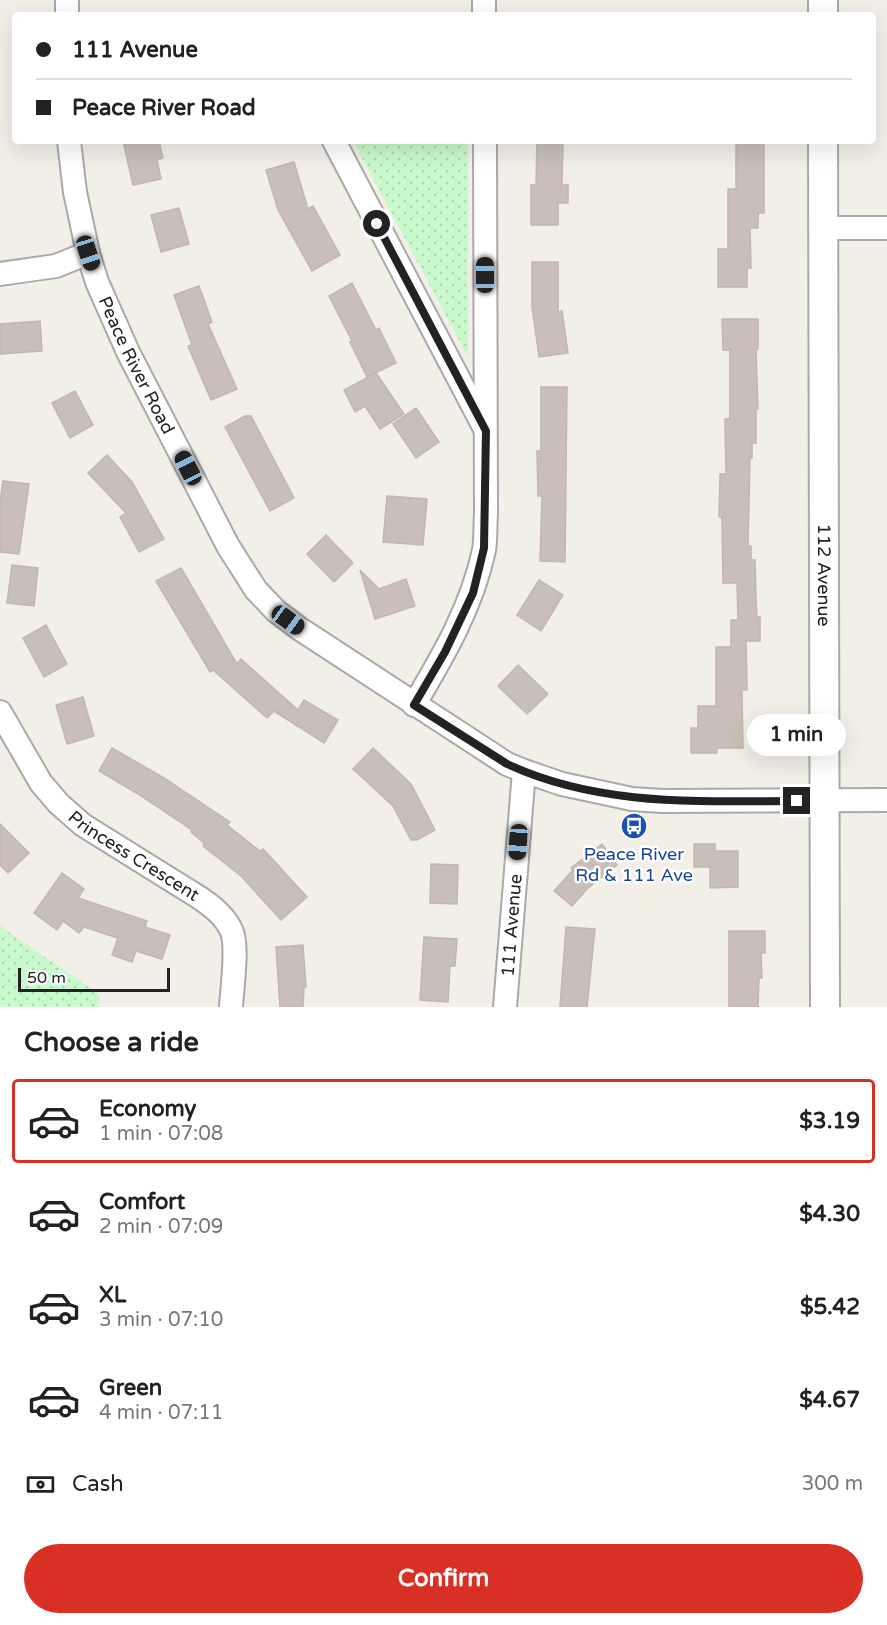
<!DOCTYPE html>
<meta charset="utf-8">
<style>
body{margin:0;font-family:"Varela Round",sans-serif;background:#f2f2f2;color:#222;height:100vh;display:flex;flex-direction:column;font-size:22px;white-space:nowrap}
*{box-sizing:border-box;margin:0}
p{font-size:20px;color:#767676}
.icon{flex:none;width:33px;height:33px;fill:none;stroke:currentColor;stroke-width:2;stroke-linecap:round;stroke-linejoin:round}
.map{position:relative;height:1007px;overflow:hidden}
.side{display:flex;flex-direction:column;background:#fff;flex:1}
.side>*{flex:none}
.top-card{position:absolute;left:12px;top:12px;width:864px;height:132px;border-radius:6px;box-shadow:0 6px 24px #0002;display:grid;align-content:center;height:132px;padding:0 24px;background:#fff}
.scale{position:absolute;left:18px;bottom:15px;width:152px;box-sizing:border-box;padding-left:6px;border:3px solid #222;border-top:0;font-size:16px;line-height:21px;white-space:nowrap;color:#222;-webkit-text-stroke:4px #fff;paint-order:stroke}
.end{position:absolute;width:27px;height:27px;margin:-14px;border:8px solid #222;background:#fff;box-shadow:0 0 0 3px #fff}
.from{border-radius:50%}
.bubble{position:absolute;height:42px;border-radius:21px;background:#fff;box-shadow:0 6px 24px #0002;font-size:20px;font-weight:700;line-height:42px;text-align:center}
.car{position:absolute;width:18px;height:36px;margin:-18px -9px;border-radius:8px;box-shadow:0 0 4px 2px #0007;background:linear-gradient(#222 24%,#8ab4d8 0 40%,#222 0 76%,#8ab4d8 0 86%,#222 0)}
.top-card b{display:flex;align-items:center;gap:21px;height:57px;font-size:22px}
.top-card b+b{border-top:2px solid #e0e0e0}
.top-card i{width:15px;height:15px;background:#222}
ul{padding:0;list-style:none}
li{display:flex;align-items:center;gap:18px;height:84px;margin:0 12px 9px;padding:0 12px;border:3px solid transparent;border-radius:6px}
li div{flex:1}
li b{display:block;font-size:22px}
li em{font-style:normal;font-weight:700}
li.selected{border-color:#d93025}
li>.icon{width:54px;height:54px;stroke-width:1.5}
h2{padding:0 24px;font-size:27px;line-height:72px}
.pay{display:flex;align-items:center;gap:15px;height:66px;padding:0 24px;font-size:22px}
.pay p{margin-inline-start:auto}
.button{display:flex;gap:12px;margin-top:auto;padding:12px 24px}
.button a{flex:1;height:69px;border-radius:36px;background:#d93025;color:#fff;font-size:24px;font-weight:700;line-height:69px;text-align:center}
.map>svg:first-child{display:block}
</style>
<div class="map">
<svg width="887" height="1007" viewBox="0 0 887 1007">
<defs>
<pattern id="park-dots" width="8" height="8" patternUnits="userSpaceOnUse" patternTransform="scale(1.5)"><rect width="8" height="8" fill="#c8facc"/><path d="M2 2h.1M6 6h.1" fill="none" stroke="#acd6af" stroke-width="1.8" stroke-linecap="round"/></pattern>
</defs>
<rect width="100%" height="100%" fill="#f2efe9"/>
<!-- park -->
<g fill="url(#park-dots)">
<path d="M353,141H468V357Z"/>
<path d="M0,926L99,994L98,1007H0Z"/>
</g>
<!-- building -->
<g fill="#c7bfb8" stroke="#c4b6ab" stroke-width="1.5">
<path d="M123,141H159L163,158L157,160L161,179L133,185Z"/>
<path d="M537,141H563L562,185H568V203H558V225H531V185H536Z"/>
<path d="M736,141H764V213H758V228H750L751,268H747V287H718V249H728V189H736Z"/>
<path d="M294,162L308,209L313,206L340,255L312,271L278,210L266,170Z"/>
<path d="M179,208L189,244L161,252L151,215Z"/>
<path d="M532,262H558V312L562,311L568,353L539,357L532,307Z"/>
<path d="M352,283L376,330L379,328L396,363L367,377L350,342L352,341L329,296Z"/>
<path d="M199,286L212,322L208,324L237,389L211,400L188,346L192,345L174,295Z"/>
<path d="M722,319H758V349H756L758,409H756V443H752V458H750L748,546H751V560H755L756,599L757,617H760V641H746L747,690H742L743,748H717V753H691V728H698V706H716V647H731V620H738L737,583H723L722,517H719L720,474H726L725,419H730V350H723Z"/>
<path d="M40,321L42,351L0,354V324Z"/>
<path d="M376,373L404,414L380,429L365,406L355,412L344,390Z"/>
<path d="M541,387H567L565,562L540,561L542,496H538L537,451H541Z"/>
<path d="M75,391L93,425L70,438L52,403Z"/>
<path d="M416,408L439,442L416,458L393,424Z"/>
<path d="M245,416H251L294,498L270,511L225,427Z"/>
<path d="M107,455L132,482L164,539L139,552L120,517L126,513L88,473Z"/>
<path d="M3,481L29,484L19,554L0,552V502Z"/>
<path d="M387,496L427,499L423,545L383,542Z"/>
<path d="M326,535L353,563L334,582L307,554Z"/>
<path d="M12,565L38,568L34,606L7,603Z"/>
<path d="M181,568L237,664L241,659L298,710L304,700L338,720L324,743L274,711L267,718L213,670L210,672L156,581Z"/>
<path d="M360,570L379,589L406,579L415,606L375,619Z"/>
<path d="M539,580L563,595L541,631L517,615Z"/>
<path d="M46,625L67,664L44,677L23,638Z"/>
<path d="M518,665L548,694L527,714L498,686Z"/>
<path d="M83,697L94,736L67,744L56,705Z"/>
<path d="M112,748L164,778L230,822L227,825L260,851L263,849L307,897L281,920L241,876L203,846L204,843L191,832L192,830L138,794L99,771Z"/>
<path d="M373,748L411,784L435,830L417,840H411L393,806L353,769Z"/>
<path d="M0,824L29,853L8,873L0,865Z"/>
<path d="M602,844L617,865L587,889L572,906L554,891L573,870L571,868Z"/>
<path d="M694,844H715V851H738V887L710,888V867H694Z"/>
<path d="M431,864L458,865L457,904L430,903Z"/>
<path d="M62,873L84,889L78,898L147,921L145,927L170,935L162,959L136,951L132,962L112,955L118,938L84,927L79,933L63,921L57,930L34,913Z"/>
<path d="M566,927L595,929L587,1007H560Z"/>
<path d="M729,931H765V953H761L762,978H759L758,1007H729Z"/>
<path d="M424,937L457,939L455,966H450L448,1002L420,1000Z"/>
<path d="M303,945L306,987H304L303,1007H280L276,947Z"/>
</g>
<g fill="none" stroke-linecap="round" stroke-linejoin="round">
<defs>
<g id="minor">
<path d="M67,0V15"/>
<path d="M484,15V0"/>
<path id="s1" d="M69,141L75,192L88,253L97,282L128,352L228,546L256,590L276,611L300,629L507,764L524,771L562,784L632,799L662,801L887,800"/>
<path d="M334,141L484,427"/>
<path d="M823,228H887"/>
<path d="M0,274L56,266L88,253"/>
<path d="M414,705C443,656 472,607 484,550C486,539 485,526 486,514L485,141"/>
<path id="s2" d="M0,712L41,783L59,804L83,825L200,898C213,907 226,917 232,932C238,948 232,989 231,1007"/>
<path id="s3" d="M505,1007L524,771"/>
</g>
<g id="tertiary">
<path d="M823,0V15"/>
<path id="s4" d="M823,141L825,1007"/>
</g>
</defs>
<!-- minor casing -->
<use href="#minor" stroke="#a9a9a9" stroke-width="26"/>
<!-- tertiary casing -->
<use href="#tertiary" stroke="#a9a9a9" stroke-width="32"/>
<!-- minor -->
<use href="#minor" stroke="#fff" stroke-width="22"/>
<!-- tertiary -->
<use href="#tertiary" stroke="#fff" stroke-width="28"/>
</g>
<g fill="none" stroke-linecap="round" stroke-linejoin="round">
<!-- route -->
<path stroke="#222" stroke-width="8" d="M377,224L486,431L484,548L473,593L445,652L414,705L507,764C599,807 699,801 797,801"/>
</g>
<!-- icons -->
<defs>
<symbol id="bus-disc" viewBox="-11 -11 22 22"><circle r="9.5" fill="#1a4fb4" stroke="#fff"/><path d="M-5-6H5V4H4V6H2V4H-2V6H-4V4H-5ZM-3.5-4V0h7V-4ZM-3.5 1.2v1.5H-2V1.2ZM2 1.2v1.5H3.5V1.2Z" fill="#fff"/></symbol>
</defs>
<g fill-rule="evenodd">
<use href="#bus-disc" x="619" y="811" width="30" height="30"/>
</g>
<g text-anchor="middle" stroke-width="5" stroke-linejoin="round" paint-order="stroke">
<!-- street labels -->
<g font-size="18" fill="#222" stroke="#fff">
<text dy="6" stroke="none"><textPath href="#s1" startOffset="236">Peace River Road</textPath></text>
<text dy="6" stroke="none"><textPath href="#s4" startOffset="434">112 Avenue</textPath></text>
<text dy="6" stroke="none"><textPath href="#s2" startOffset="201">Princess Crescent</textPath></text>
<text dy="6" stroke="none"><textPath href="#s3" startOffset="82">111 Avenue</textPath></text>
</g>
<!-- transit labels -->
<g font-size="18" fill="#164399" stroke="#fff">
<text x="634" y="860">Peace River<tspan x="634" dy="21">Rd &amp; 111 Ave</tspan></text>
</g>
</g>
</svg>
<div class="scale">50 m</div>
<i class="end from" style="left:377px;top:224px"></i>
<i class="end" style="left:797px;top:801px"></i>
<div class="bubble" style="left:747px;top:714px;width:99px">1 min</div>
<i class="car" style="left:88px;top:253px;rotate:162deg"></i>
<i class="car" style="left:485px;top:275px;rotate:0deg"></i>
<i class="car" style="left:188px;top:468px;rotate:333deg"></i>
<i class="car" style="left:288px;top:620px;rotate:126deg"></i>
<i class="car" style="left:518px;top:842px;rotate:184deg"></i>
<div class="top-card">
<b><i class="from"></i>111 Avenue</b>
<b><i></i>Peace River Road</b>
</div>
</div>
<section class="side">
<h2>Choose a ride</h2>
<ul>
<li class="selected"><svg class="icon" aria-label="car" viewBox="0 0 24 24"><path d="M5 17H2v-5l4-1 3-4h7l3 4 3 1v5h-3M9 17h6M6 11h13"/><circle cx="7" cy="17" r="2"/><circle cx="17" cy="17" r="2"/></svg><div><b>Economy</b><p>1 min · 07:08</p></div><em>$3.19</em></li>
<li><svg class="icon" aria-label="car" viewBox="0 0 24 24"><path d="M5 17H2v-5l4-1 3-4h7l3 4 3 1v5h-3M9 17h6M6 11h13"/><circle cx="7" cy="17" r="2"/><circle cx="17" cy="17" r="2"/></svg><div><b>Comfort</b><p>2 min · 07:09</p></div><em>$4.30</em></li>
<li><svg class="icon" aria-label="car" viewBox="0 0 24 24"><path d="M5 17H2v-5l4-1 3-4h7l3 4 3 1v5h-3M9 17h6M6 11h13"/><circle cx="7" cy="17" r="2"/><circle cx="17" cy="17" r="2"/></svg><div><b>XL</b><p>3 min · 07:10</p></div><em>$5.42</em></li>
<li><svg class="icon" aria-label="car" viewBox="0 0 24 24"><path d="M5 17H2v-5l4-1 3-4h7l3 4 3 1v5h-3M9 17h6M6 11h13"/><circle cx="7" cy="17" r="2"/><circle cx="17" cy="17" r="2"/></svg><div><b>Green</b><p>4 min · 07:11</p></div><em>$4.67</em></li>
</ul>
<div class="pay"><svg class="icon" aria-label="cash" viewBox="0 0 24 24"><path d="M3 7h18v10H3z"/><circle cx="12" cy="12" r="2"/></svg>Cash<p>300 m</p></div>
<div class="button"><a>Confirm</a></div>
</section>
